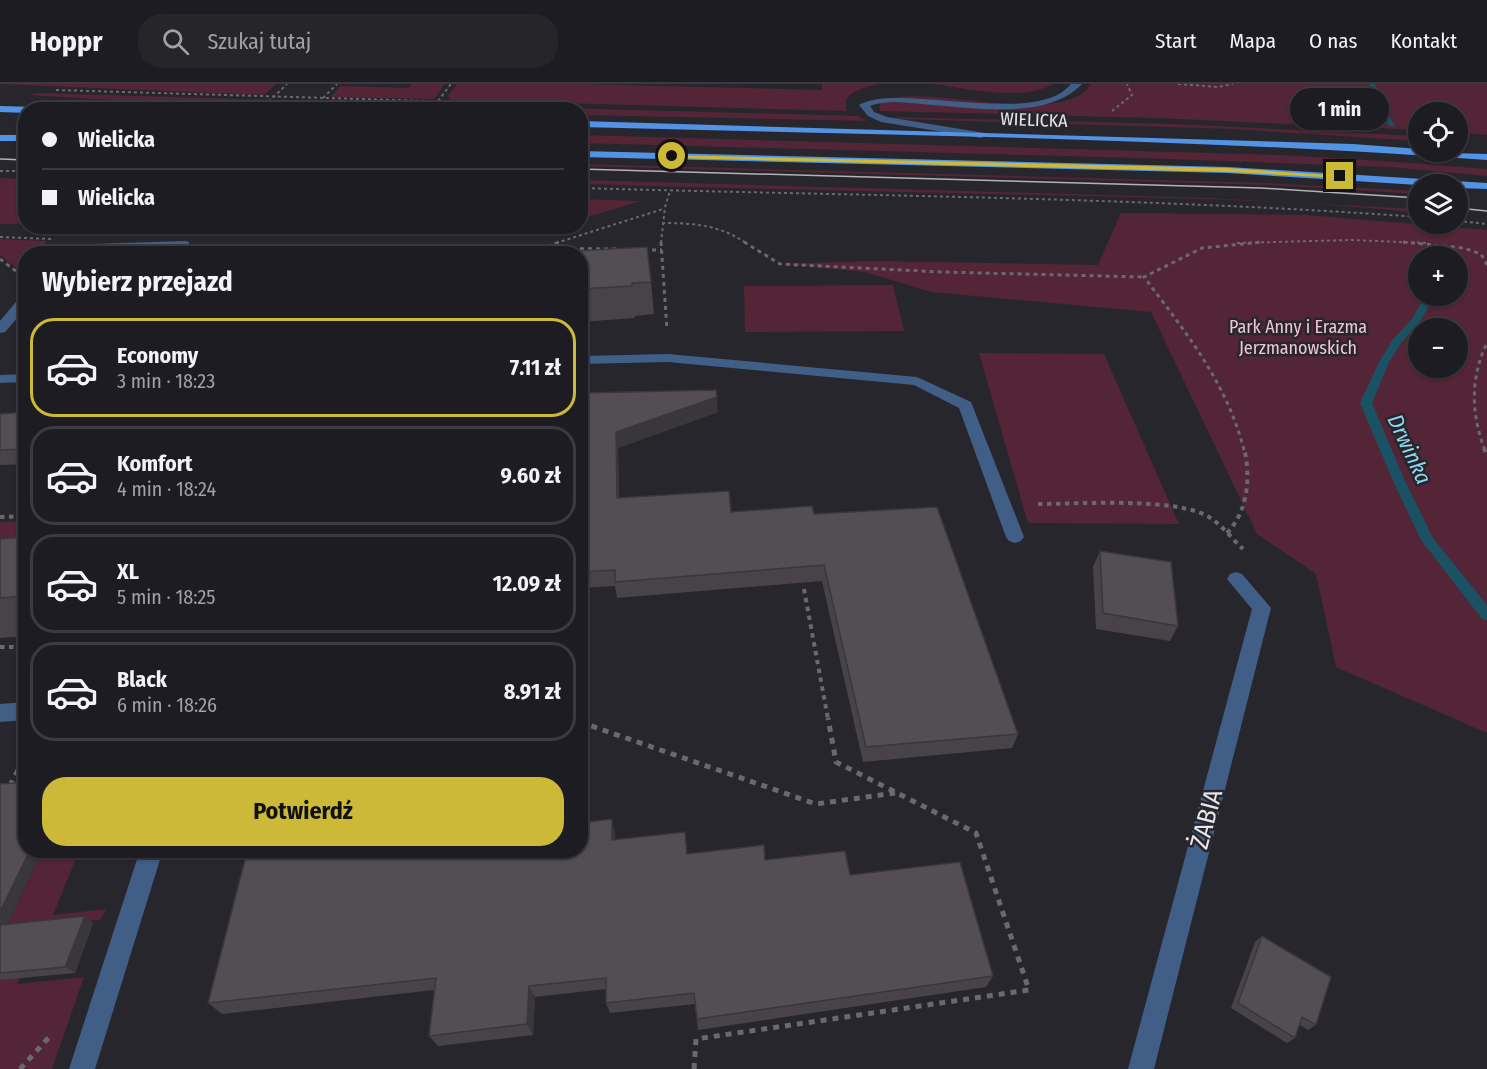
<!DOCTYPE html>
<html lang="pl">
<meta charset="utf-8">
<style>
body{margin:0;font-family:"Fira Sans Condensed",sans-serif;background:#25252a;color:#f1f3f6;height:100vh;display:flex;flex-direction:column;font-size:22px;white-space:nowrap}
*{box-sizing:border-box;margin:0}
p{font-size:20px;color:#a0a1a5}
.icon{flex:none;width:33px;height:33px;fill:none;stroke:currentColor;stroke-width:2;stroke-linecap:round;stroke-linejoin:round}
.map{position:relative;flex:1;overflow:hidden}
.panel{position:absolute;left:18px;top:162px;width:570px;height:612px;display:flex;flex-direction:column;background:#1d1c22;border-radius:24px;box-shadow:0 2px 4px #0004,0 0 0 2px #3b3a40}
.panel>*{flex:none}
.guide{position:absolute;left:18px;top:18px;width:570px;height:132px;border-radius:24px;box-shadow:0 2px 4px #0004,0 0 0 2px #3b3a40;display:grid;align-content:center;height:132px;padding:0 24px;background:#1d1c22}
.buttons{position:absolute;left:1408px;top:18px;display:grid;gap:12px}
.buttons a{display:grid;place-items:center;width:60px;height:60px;border-radius:50%;background:#1d1c22;box-shadow:0 2px 4px #0004,0 0 0 2px #3b3a40;font-size:30px}
.end{position:absolute;width:27px;height:27px;margin:-14px;border:8px solid #cdb938;background:#111;box-shadow:0 0 0 3px #111}
.from{border-radius:50%}
.bubble{position:absolute;height:42px;border-radius:21px;background:#1d1c22;box-shadow:0 2px 4px #0004,0 0 0 2px #3b3a40;font-size:20px;font-weight:700;line-height:42px;text-align:center}
.guide b{display:flex;align-items:center;gap:21px;height:57px;font-size:22px}
.guide b+b{border-top:2px solid #3b3a40}
.guide i{width:15px;height:15px;background:#f1f3f6}
ul{padding:0;list-style:none}
li{display:flex;align-items:center;gap:18px;height:99px;margin:0 12px 9px;padding:0 12px;border:3px solid #3b3a40;border-radius:24px}
li div{flex:1}
li b{display:block;font-size:22px}
li em{font-style:normal;font-weight:700}
li.selected{border-color:#cdb938}
li>.icon{width:54px;height:54px;stroke-width:1.5}
h2{padding:0 24px;font-size:27px;line-height:72px}
.cta{display:flex;gap:12px;margin-top:auto;padding:12px 24px}
.cta a{flex:1;height:69px;border-radius:24px;background:#cdb938;color:#111;font-size:24px;font-weight:700;line-height:69px;text-align:center}
header{display:flex;align-items:center;gap:36px;box-sizing:border-box;height:84px;padding:0 30px;background:#1d1c22;border-bottom:2px solid #3b3a40}
header strong{font-size:28px}
nav{display:flex;gap:33px;margin-inline-start:auto;font-size:21px}
.search{width:420px;height:54px;background:#25252a;display:flex;align-items:center;gap:15px;box-sizing:border-box;padding:0 21px;border-radius:24px;color:#a0a1a5;font-size:22px}
.map>svg:first-child{display:block}
</style>
<header>
<strong>Hoppr</strong>
<div class="search"><svg class="icon" aria-label="search" viewBox="0 0 24 24"><circle cx="10" cy="10" r="6"/><path d="M15 15l6 6"/></svg>Szukaj tutaj</div>
<nav><a>Start</a><a>Mapa</a><a>O nas</a><a>Kontakt</a></nav>
</header>
<div class="map">
<svg width="1487" height="985" viewBox="0 0 1487 985">
<rect width="100%" height="100%" fill="#27262d"/>
<!-- green -->
<g fill="#532536" fill-rule="evenodd">
<path d="M0,0H276L264,11Z"/>
<path d="M411,0H445L434,15L331,13L340,2L408,4Z"/>
<path d="M457,0H579L822,6V0H878L863,4L852,9L846,16V27L450,16L448,12Z"/>
<path d="M932,0H1053C1023,18 966,4 932,0Z"/>
<path d="M1090,0H1487V51L1458,48V28H1419V46L1157,34L880,27V18C912,0 1015,31 1064,17C1075,14 1085,11 1090,0Z"/>
<path d="M38,9L310,17L305,21L295,24L196,21L29,11Z"/>
<path d="M348,18L858,32L867,37L581,31L580,26H368L323,23L329,19Z"/>
<path d="M894,33L1173,40L1419,52V57L1233,45L899,35Z"/>
<path d="M581,51L1281,71L1399,78L1487,85V92L1390,83L1140,74L581,59Z"/>
<path d="M581,80L1267,99L1419,107V110L1269,101L581,82Z"/>
<path d="M0,94L25,95V140H0Z"/>
<path d="M581,96L1207,114L1417,125L1419,129C1293,115 1165,114 1039,111C886,108 733,104 581,100Z"/>
<path d="M581,115L641,117L581,135Z"/>
<path d="M1121,129L1307,131L1487,146V649L1336,583L1316,490L1257,450L1151,228L931,208L865,188L782,180L872,177L1098,181ZM1419,172H1458V212H1419ZM1419,244H1458V284H1419Z"/>
<path d="M224,143L553,142V143L539,147Z"/>
<path d="M0,155L47,157L37,169L26,170L25,183L19,186L0,171Z"/>
<path d="M893,201L904,247L745,248L744,202Z"/>
<path d="M979,269L1104,270L1179,440L1028,439Z"/>
<path d="M25,437V487L0,489V438Z"/>
<path d="M42,767H79L53,831L107,825L100,836L42,841L17,900L84,893L52,985H0V856Z"/>
</g>
<g fill="none" stroke-linecap="round" stroke-linejoin="round">
<!-- stream -->
<g fill="#1a5263" fill-rule="evenodd">
<path d="M1369,0H1375L1395,43L1388,41Z"/>
<path d="M1450,165L1453,166L1456,172H1448L1445,168Z"/>
<path d="M1425,212H1435L1421,236L1401,259L1389,278L1372,319L1405,397L1433,454L1487,521V536L1482,535L1421,456L1393,397L1360,319L1379,278L1393,255L1412,235Z"/>
</g>
<!-- path-far3 -->
<g stroke="#6a696f" stroke-width="2" stroke-dasharray="3 3" stroke-linecap="butt">
<path d="M1178,0L1218,3L1233,0"/>
<path d="M56,6L564,21"/>
<path d="M323,14L337,0"/>
<path d="M438,17L451,0"/>
<path d="M1112,27L1132,11L1127,0"/>
<path d="M0,87H26"/>
<path d="M580,104C860,112 1140,113 1419,133"/>
<path d="M1458,137L1487,140"/>
<path d="M662,139C693,139 720,141 746,159"/>
<path d="M0,153L52,155"/>
<path d="M556,159L663,125"/>
<path d="M661,159L665,123L670,107"/>
<path d="M1237,159L1351,156L1427,159"/>
</g>
<!-- path-far2 -->
<g stroke="#6a696f" stroke-width="3" stroke-dasharray="4 4" stroke-linecap="butt">
<path d="M661,158L667,246"/>
<path d="M744,158L780,180L942,188L1144,193"/>
<path d="M1403,158L1464,164L1481,170L1487,181"/>
<path d="M212,162L616,165"/>
<path d="M547,162L560,158"/>
<path d="M644,166H662"/>
<path d="M41,170L46,163"/>
<path d="M0,175L16,187"/>
<path d="M1244,366C1227,299 1185,247 1144,193L1202,164L1263,158"/>
<path d="M1485,366C1471,331 1470,293 1487,259"/>
</g>
<!-- path-far1 -->
<g stroke="#6a696f" stroke-width="4" stroke-dasharray="4.5 4.5" stroke-linecap="butt">
<path d="M1484,364L1487,372"/>
<path d="M1038,420C1080,420 1176,413 1209,433C1222,441 1232,455 1243,465"/>
<path d="M0,433L26,432"/>
<path d="M1227,449C1248,427 1251,393 1244,364"/>
<path d="M804,505L828,635"/>
<path d="M0,563H26"/>
</g>
<!-- path -->
<g stroke="#6a696f" stroke-width="5" stroke-dasharray="6 6" stroke-linecap="butt">
<path d="M580,638L816,720L895,709"/>
<path d="M10,702L26,670"/>
<path d="M20,985L52,950"/>
<path d="M694,985L696,955L1029,906L976,749L836,678L828,634"/>
</g>
<!-- minor -->
<g fill="#405e86" fill-rule="evenodd">
<path d="M1071,0H1082C1046,38 968,23 921,20C904,18 886,16 870,22L874,28L887,33L985,49L986,51L981,54L881,38L868,32L859,21C892,0 1009,35 1057,11C1062,9 1067,4 1071,0Z"/>
<path d="M185,157L189,158V164L69,170L91,160Z"/>
<path d="M26,211V224L5,248L0,249V237L21,212Z"/>
<path d="M668,270L917,293L971,318L1024,453L1021,457L1015,459L1009,457L1006,453L959,324L914,301L668,278L580,280V272Z"/>
<path d="M26,290V298L0,299V291Z"/>
<path d="M1236,488L1242,490L1271,524L1154,985H1128L1252,525L1227,495L1230,490Z"/>
<path d="M26,618V636L0,638V620Z"/>
<path d="M140,766H163L95,985H69Z"/>
</g>
<!-- major -->
<g fill="#5393e6" fill-rule="evenodd">
<path d="M0,22L36,23L41,26H26V29L0,28Z"/>
<path d="M580,37L1353,60L1419,65V68L1487,70V76C1186,54 883,51 580,43Z"/>
<rect x="0" y="51" width="26" height="6"/>
<path d="M580,67L1228,83L1487,99V105L1458,104V100L1419,101L1228,89L580,73Z"/>
</g>
<!-- tram -->
<g stroke="#b3b3b7" stroke-width="1.5">
<path d="M0,75L26,76"/>
<path d="M580,85L1261,104L1419,114"/>
<path d="M1458,124L1487,127"/>
</g>
<!-- path-bridge -->
<path stroke="#6a696f" stroke-width="2" stroke-dasharray="3 3" stroke-linecap="butt" d="M260,26L287,0"/>
</g>
<!-- wall -->
<g fill="#474348">
<path d="M580,170L651,198L654,230L635,232V234L580,238Z"/>
<path d="M580,309L718,328L618,364L619,414L731,428L814,430L1018,650L1012,664L863,678L822,497L617,514L615,502L580,504Z"/>
<path d="M26,328V380L0,381V330Z"/>
<path d="M26,453V552L0,554V455Z"/>
<path d="M1100,467L1178,542L1170,557L1096,545L1093,483Z"/>
<path d="M0,700L42,766L7,840L93,839L75,889L0,896Z"/>
<path d="M615,749V756L687,770L765,776L850,791L993,892L986,903L698,946L695,920L610,929L606,919V905L535,913L533,951L438,962L429,952L434,906L222,930L208,919Z"/>
<path d="M1262,852L1316,941L1308,946L1300,941L1295,954L1287,959L1231,924L1255,858Z"/>
</g>
<!-- shaded-wall -->
<g fill="#3a373b">
<path d="M717,313L718,328L618,364L619,430L617,414L616,348Z"/>
<path d="M612,735L615,749L616,769L612,756Z"/>
<path d="M30,766H42L4,848L0,846V828Z"/>
<path d="M85,832L93,839L75,889L65,883Z"/>
<path d="M529,902L535,913L533,951L527,940Z"/>
</g>
<!-- building -->
<g fill="#534e54" stroke="#3a373b" stroke-width="1.5">
<path d="M647,163L651,198L632,199V202L580,205V170H518Z"/>
<path d="M716,306L717,313L616,348L617,414L729,407L731,428L812,422L814,430L937,423L1018,650L866,663L824,481L615,498V486L580,488V309Z"/>
<path d="M26,328V365L0,366V330Z"/>
<path d="M26,453V512L0,514V455Z"/>
<path d="M1100,467L1171,478L1178,542L1103,529Z"/>
<path d="M26,698V766H30L0,828V700Z"/>
<path d="M612,735V756L685,748L687,770L764,761L765,776L845,767L850,791L960,778L993,892L697,935L694,909L606,919V894L529,902L527,940L429,952L436,894L208,919L247,768L263,766H580V739Z"/>
<path d="M85,832L65,883L0,889V841Z"/>
<path d="M1262,852L1331,893L1316,941L1302,933L1295,954L1238,919Z"/>
</g>
<!-- route -->
<path fill="#cdb938" d="M670,71L1228,84L1343,92L1340,94L1228,88L672,74Z"/>
<g text-anchor="middle" stroke-width="5" stroke-linejoin="round" paint-order="stroke">
<!-- far-street labels -->
<g font-size="18" fill="#e6e6ea" stroke="#27262d">
<text transform="translate(1034 36) rotate(2)" y="6">WIELICKA</text>
</g>
<!-- far-park labels -->
<g font-size="18" fill="#f1c4d2" stroke="#27262d">
<text x="1298" y="249">Park Anny i Erazma<tspan x="1298" dy="21">Jerzmanowskich</tspan></text>
</g>
<!-- water labels -->
<g font-size="22" font-style="italic" fill="#8fdaf3" stroke="#27262d">
<text transform="translate(1410 365) rotate(65)" y="8">Drwinka</text>
</g>
<!-- near-street labels -->
<g font-size="26" fill="#e6e6ea" stroke="#27262d">
<text transform="translate(1206 735) rotate(-75)" y="9">ŻABIA</text>
</g>
</g>
</svg>
<div class="buttons">
<a><svg class="icon" aria-label="locate" viewBox="0 0 24 24"><circle cx="12" cy="12" r="6"/><path d="M12 2v4M12 18v4M2 12h4M18 12h4"/></svg></a>
<a><svg class="icon" aria-label="layers" viewBox="0 0 24 24"><path d="M12 4l9 5-9 5-9-5zM3 14l9 5 9-5"/></svg></a>
<a>+</a>
<a>−</a>
</div>
<i class="end from" style="left:672px;top:72px"></i>
<i class="end" style="left:1340px;top:92px"></i>
<div class="bubble" style="left:1290px;top:4px;width:99px">1 min</div>
<div class="guide">
<b><i class="from"></i>Wielicka</b>
<b><i></i>Wielicka</b>
</div>
<section class="panel">
<h2>Wybierz przejazd</h2>
<ul>
<li class="selected"><svg class="icon" aria-label="car" viewBox="0 0 24 24"><path d="M5 17H2v-5l4-1 3-4h7l3 4 3 1v5h-3M9 17h6M6 11h13"/><circle cx="7" cy="17" r="2"/><circle cx="17" cy="17" r="2"/></svg><div><b>Economy</b><p>3 min · 18:23</p></div><em>7.11 zł</em></li>
<li><svg class="icon" aria-label="car" viewBox="0 0 24 24"><path d="M5 17H2v-5l4-1 3-4h7l3 4 3 1v5h-3M9 17h6M6 11h13"/><circle cx="7" cy="17" r="2"/><circle cx="17" cy="17" r="2"/></svg><div><b>Komfort</b><p>4 min · 18:24</p></div><em>9.60 zł</em></li>
<li><svg class="icon" aria-label="car" viewBox="0 0 24 24"><path d="M5 17H2v-5l4-1 3-4h7l3 4 3 1v5h-3M9 17h6M6 11h13"/><circle cx="7" cy="17" r="2"/><circle cx="17" cy="17" r="2"/></svg><div><b>XL</b><p>5 min · 18:25</p></div><em>12.09 zł</em></li>
<li><svg class="icon" aria-label="car" viewBox="0 0 24 24"><path d="M5 17H2v-5l4-1 3-4h7l3 4 3 1v5h-3M9 17h6M6 11h13"/><circle cx="7" cy="17" r="2"/><circle cx="17" cy="17" r="2"/></svg><div><b>Black</b><p>6 min · 18:26</p></div><em>8.91 zł</em></li>
</ul>
<div class="cta"><a>Potwierdź</a></div>
</section>
</div>
